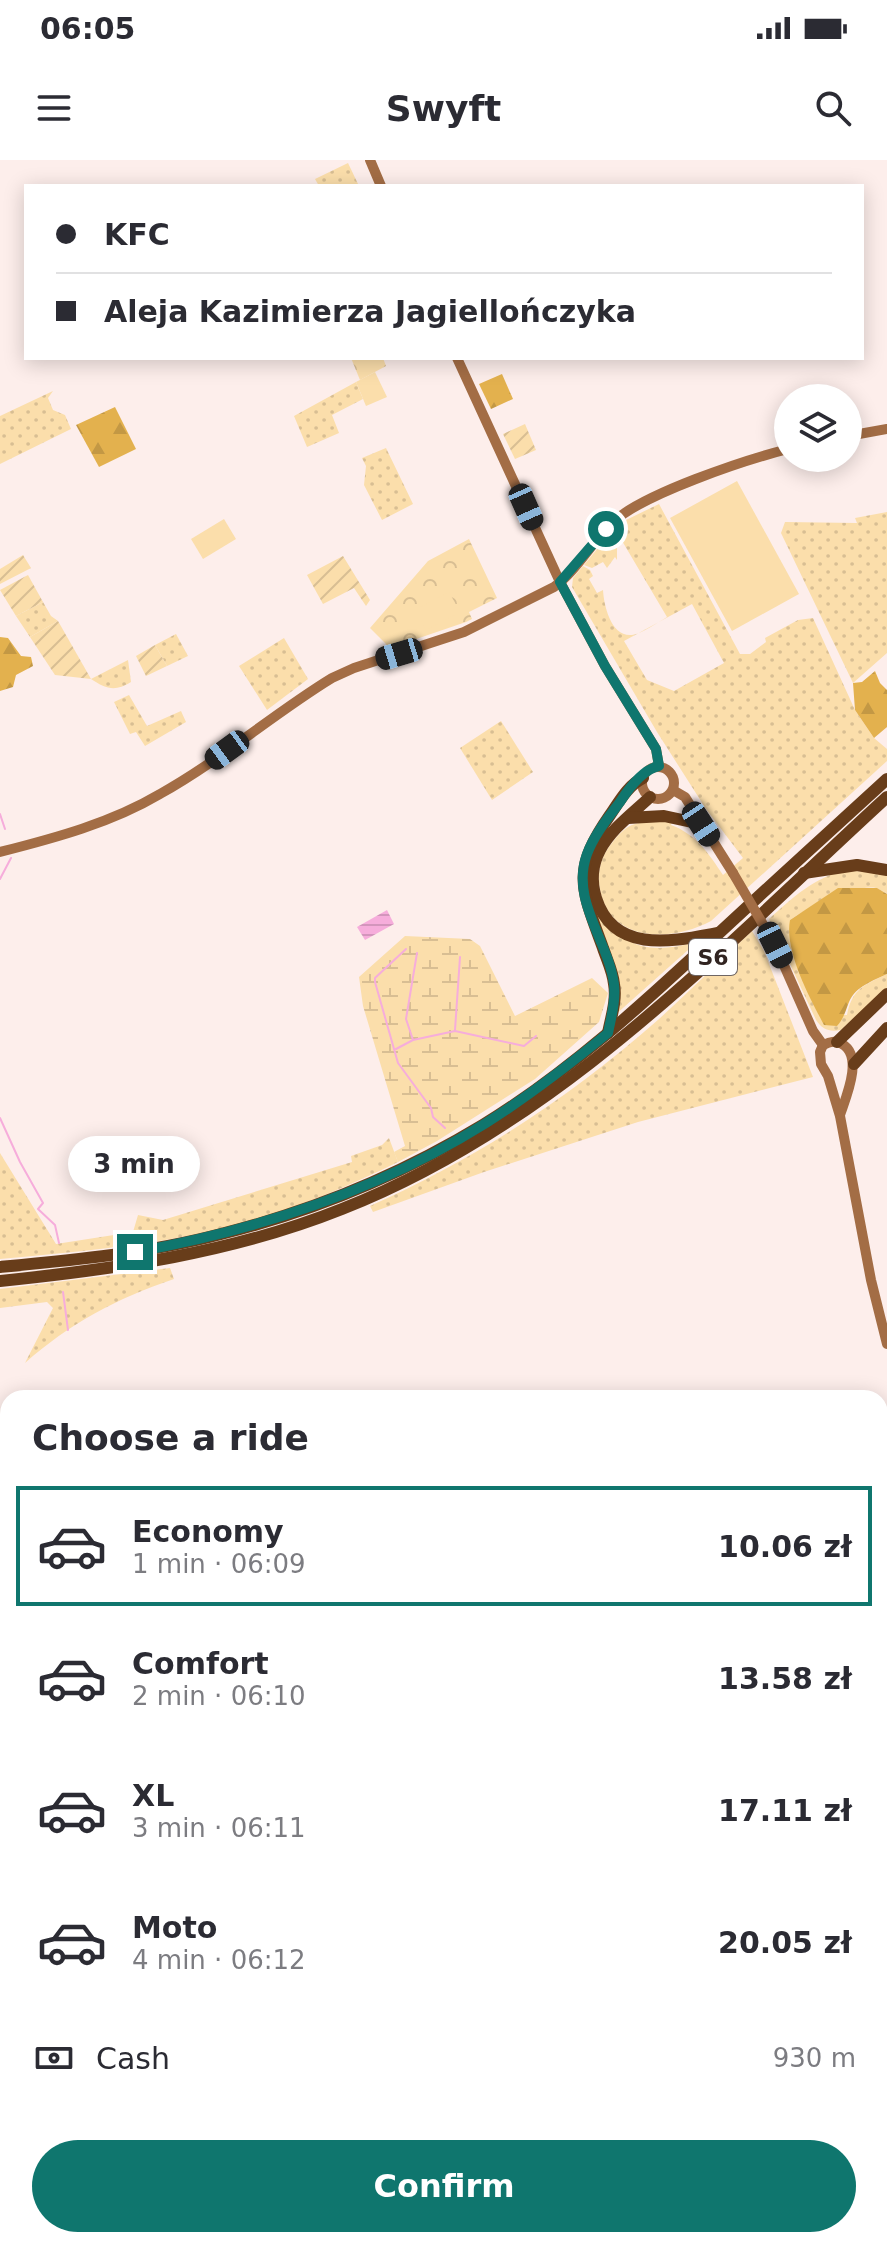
<!DOCTYPE html>
<meta charset="utf-8">
<style>
body{margin:0;font-family:"DejaVu Sans",sans-serif;background:#f2f2f3;color:#2b2b33;height:100vh;display:flex;flex-direction:column;font-size:30px;white-space:nowrap}
*{box-sizing:border-box;margin:0}
p{font-size:26px;color:#7c7c81}
.icon{flex:none;width:44px;height:44px;fill:none;stroke:currentColor;stroke-width:2;stroke-linecap:round;stroke-linejoin:round}
.map{position:relative;flex:1;overflow:hidden}
.details{position:absolute;left:0px;top:1230px;width:888px;height:858px;display:flex;flex-direction:column;background:#fff;border-radius:24px 24px 0 0;box-shadow:0 4px 20px #0003}
.details>*{flex:none}
.guide{position:absolute;left:24px;top:24px;width:840px;height:176px;border-radius:0px;box-shadow:0 4px 20px #0003;display:grid;align-content:center;height:176px;padding:0 32px;background:#fff}
.fabs{position:absolute;left:774px;top:224px;display:grid;gap:16px}
.fabs a{display:grid;place-items:center;width:88px;height:88px;border-radius:50%;background:#fff;box-shadow:0 4px 20px #0003;font-size:40px}
.end{position:absolute;width:36px;height:36px;margin:-18px;border:10px solid #0f766e;background:#fff;box-shadow:0 0 0 4px #fff}
.from{border-radius:50%}
.bubble{position:absolute;height:56px;border-radius:28px;background:#fff;box-shadow:0 4px 20px #0003;font-size:26px;font-weight:800;line-height:56px;text-align:center}
.car{position:absolute;width:24px;height:48px;margin:-24px -12px;border-radius:10px;box-shadow:0 0 6px 2px #0007;background:linear-gradient(#222 24%,#8ab4d8 0 40%,#222 0 76%,#8ab4d8 0 86%,#222 0)}
.guide b{display:flex;align-items:center;gap:28px;height:76px;font-size:30px}
.guide b+b{border-top:2px solid #e1e1e2}
.guide i{width:20px;height:20px;background:#2b2b33}
ul{padding:0;list-style:none}
li{display:flex;align-items:center;gap:24px;height:120px;margin:0 16px 12px;padding:0 16px;border:4px solid transparent;border-radius:0px}
li div{flex:1}
li b{display:block;font-size:30px}
li em{font-style:normal;font-weight:800}
li.current{border-color:#0f766e}
li>.icon{width:72px;height:72px;stroke-width:1.5}
h2{padding:0 32px;font-size:36px;line-height:96px}
.pay{display:flex;align-items:center;gap:20px;height:88px;padding:0 32px;font-size:30px}
.pay p{margin-inline-start:auto}
.button{display:flex;gap:16px;margin-top:auto;padding:16px 32px}
.button a{flex:1;height:92px;border-radius:48px;background:#0f766e;color:#fff;font-size:32px;font-weight:800;line-height:92px;text-align:center}
.status{display:flex;justify-content:space-between;align-items:center;height:56px;padding:0 40px;background:#fff;direction:ltr}
.status svg{height:22px;fill:currentColor}
header{display:flex;justify-content:space-between;align-items:center;height:104px;padding:0 32px;background:#fff;font-size:36px;font-weight:800}
.map>svg:first-child{display:block}
</style>
<div class="status"><b>06:05</b><svg viewBox="0 0 49 12"><path d="M0 12V9h3v3zM5 12V6h3v6zM10 12V3h3v9zM15 12V0h3v12zM26 1h20v11H26zM47 4h2v5h-2z"/></svg></div>
<header><svg class="icon" aria-label="menu" viewBox="0 0 24 24"><path d="M4 6h16M4 12h16M4 18h16"/></svg>Swyft<svg class="icon" aria-label="search" viewBox="0 0 24 24"><circle cx="10" cy="10" r="6"/><path d="M15 15l6 6"/></svg></header>
<div class="map">
<svg width="887" height="2087" viewBox="0 0 887 2087">
<defs>
<pattern id="grass-dots" width="8" height="8" patternUnits="userSpaceOnUse" patternTransform="scale(2)"><rect width="8" height="8" fill="#fbdeab"/><path d="M2 2h.1M6 6h.1" fill="none" stroke="#d8be93" stroke-width="1.8" stroke-linecap="round"/></pattern>
<pattern id="forest-firs" width="22" height="20" patternUnits="userSpaceOnUse" patternTransform="scale(2)"><rect width="22" height="20" fill="#e3b14e"/><path d="M5 1l3.5 6h-7zM16 11l3.5 6h-7z" fill="#c39844"/></pattern>
<pattern id="wetland-marsh" width="20" height="14" patternUnits="userSpaceOnUse" patternTransform="scale(2)"><rect width="20" height="14" fill="#fbdeab"/><path d="M1 5h8M5 5V1M11 12h8M15 12V8" fill="none" stroke="#d8be93"/></pattern>
<pattern id="park-crowns" width="20" height="18" patternUnits="userSpaceOnUse" patternTransform="scale(2)"><rect width="20" height="18" fill="#fbdeab"/><path d="M2 6a3 3 0 1 1 6 0M12 15a3 3 0 1 1 6 0" fill="none" stroke="#d8be93"/></pattern>
<pattern id="garden-furrows" width="10" height="10" patternUnits="userSpaceOnUse" patternTransform="scale(2)"><rect width="10" height="10" fill="#fbdeab"/><path d="M-1 1l2-2M0 10L10 0M9 11l2-2" fill="none" stroke="#d8be93"/></pattern>
<pattern id="water-rules" width="6" height="5" patternUnits="userSpaceOnUse" patternTransform="scale(2)"><rect width="6" height="5" fill="#f6addb"/><path d="M0 2.5h6" fill="none" stroke="#d395bc"/></pattern>
</defs>
<rect width="100%" height="100%" fill="#fdeeeb"/>
<!-- grass -->
<g fill="url(#grass-dots)" fill-rule="evenodd">
<path d="M348,3L359,26H319L315,19Z"/>
<path d="M356,222L363,239L332,255L339,273L307,287L294,256Z"/>
<path d="M53,231L48,238L53,250L65,255L71,269L0,304V256Z"/>
<path d="M386,288L413,344L382,360L364,325L366,306L362,298Z"/>
<path d="M659,344L740,494H750L766,482L765,478L798,460L813,458L855,550L874,578L887,589V601L711,761C670,783 605,783 599,723C598,708 602,695 612,683C618,675 625,667 635,664C647,660 660,662 672,662L671,665C696,674 709,694 723,715L743,698L706,649L657,572L572,427L573,418L583,406L590,410L593,416L589,419L597,433L603,430C604,446 611,477 632,475C643,473 657,463 667,457L615,369L626,360ZM692,444L724,503L674,531L647,520L624,481Z"/>
<path d="M887,352V493L853,523L781,373L785,362L857,363L855,358Z"/>
<path d="M603,382H608L617,388V400L615,397L607,408L603,402L592,408L584,405Z"/>
<path d="M43,442L51,456L58,461L30,477L16,456Z"/>
<path d="M176,474L188,496L167,506L155,485Z"/>
<path d="M284,478L308,519L267,550L239,506Z"/>
<path d="M128,500L131,522C115,532 106,529 91,519Z"/>
<path d="M129,535L147,566L181,551L186,562L145,586L136,572L130,574L114,542Z"/>
<path d="M501,561L533,612L492,640L460,588Z"/>
<path d="M846,710L887,714V734C884,732 879,729 876,728C855,724 807,748 790,760L791,790L819,855H847C852,828 865,825 887,814V829L841,870C829,872 823,870 816,860L769,759C792,738 815,717 846,710Z"/>
<path d="M594,749C625,788 648,795 697,782L614,856L617,844Z"/>
<path d="M752,771L764,791L813,917L638,962L484,1012L373,1052L370,1046C476,999 572,936 659,859C691,830 721,800 752,771Z"/>
<path d="M389,978L398,1002C341,1030 282,1054 220,1069C147,1086 74,1092 0,1099V993L56,1084L133,1072L138,1055L163,1060L352,1002L351,996L382,985Z"/>
<path d="M170,1108L174,1119C117,1138 69,1164 25,1203L53,1148L47,1142L0,1148V1129Z"/>
</g>
<!-- forest -->
<g fill="url(#forest-firs)">
<path d="M502,214L513,239L491,249L479,224Z"/>
<path d="M115,247L136,289L99,307L76,265Z"/>
<path d="M0,477L8,478L21,496L31,497L33,506L16,515L13,527L0,531Z"/>
<path d="M875,511L880,523L887,530V567L874,578L855,550L853,523L862,522Z"/>
<path d="M838,728H877L887,734V814C873,821 856,826 849,842C845,852 844,858 837,866L824,865C810,838 784,791 790,760Z"/>
<path d="M8,1954V2080H520L514,2087H0V1967Z"/>
<path d="M880,2025L887,2027V2087H815L806,2080H880Z"/>
</g>
<!-- wetland -->
<path fill="url(#wetland-marsh)" d="M405,776L470,779L480,786L515,856L592,818L608,833L599,862L535,919L437,981L398,1002L394,992L405,986L363,846L359,817Z"/>
<!-- park -->
<g fill="url(#park-crowns)">
<path d="M351,198H383L386,206L360,220Z"/>
<path d="M469,379L497,438L469,452L472,459L466,462L390,488L370,468L428,401Z"/>
</g>
<!-- garden -->
<g fill="url(#garden-furrows)">
<path d="M525,264L536,290L515,299L503,274Z"/>
<path d="M23,395L31,408L0,424V409Z"/>
<path d="M343,396L370,440L366,446L354,428L323,444L307,415Z"/>
<path d="M28,415L43,442L16,456L0,430Z"/>
<path d="M58,461L91,519L55,515L30,477Z"/>
<path d="M155,485L167,506L146,516L136,496Z"/>
</g>
<!-- pitch -->
<g fill="#fbdeab">
<path d="M375,212L387,237L366,246L356,222Z"/>
<path d="M737,321L799,434L732,471L670,358Z"/>
<path d="M224,359L236,379L203,399L191,379Z"/>
<path d="M449,432L460,452L426,470L415,450Z"/>
</g>
<!-- water -->
<path fill="url(#water-rules)" d="M387,750L394,764L365,780L357,767Z"/>
<g fill="none" stroke-linecap="round" stroke-linejoin="round">
<!-- stream -->
<g stroke="#f6addb" stroke-width="2">
<path d="M0,654L5,669"/>
<path d="M0,719L11,698"/>
<path d="M406,789L375,818V822L398,903L431,948L433,957L445,968"/>
<path d="M455,870L460,797"/>
<path d="M413,880L406,859L417,793"/>
<path d="M396,889L413,880L455,871L524,886L536,876"/>
<path d="M0,958L20,1002L43,1043L38,1049L55,1065L59,1083"/>
<path d="M63,1132L68,1170"/>
</g>
<!-- secondary -->
<g stroke="#a36d45" stroke-width="10">
<path d="M370,0L381,26"/>
<path d="M457,198L560,422L605,506L656,589L659,606"/>
<path d="M848,276L887,269"/>
<circle cx="658" cy="623" r="16"/>
<path d="M673,630L685,637L733,713"/>
<path d="M0,692C55,678 111,663 160,634C221,600 273,554 332,518L354,508L464,472L554,427C577,410 591,383 612,363C642,334 745,300 788,289"/>
<path d="M775,785L813,871L823,885"/>
<path d="M823,885L820,892L821,904L828,916L840,956L871,1120L887,1184"/>
<path d="M823,885C830,882 835,880 842,884C864,896 846,937 840,955"/>
</g>
<!-- highway -->
<g stroke="#683d1a" stroke-width="12">
<path d="M650,637C633,653 611,669 600,690C592,705 591,722 596,738C614,795 674,781 718,773"/>
<path d="M628,658L664,656L701,664"/>
<path d="M804,713L857,705L887,710"/>
<path d="M608,873C611,857 617,840 614,824C613,812 607,800 603,788C581,728 571,711 610,655C619,642 628,625 643,618"/>
<path d="M837,882L887,834"/>
<path d="M854,904L887,868"/>
<path d="M0,1107C74,1100 149,1093 221,1074C313,1051 402,1014 483,965C569,912 644,843 718,774C774,722 831,670 887,619"/>
<path d="M0,1121C117,1109 232,1093 342,1049C558,964 719,791 887,637"/>
</g>
<!-- secondary-bridge -->
<path stroke="#a36d45" stroke-width="10" d="M733,713L775,785"/>
</g>
<g fill="none" stroke-linecap="round" stroke-linejoin="round">
<!-- route -->
<path stroke="#0f766e" stroke-width="10" d="M135,1092C258,1070 379,1030 486,963C529,936 569,905 608,873C611,858 616,841 614,824C608,780 570,740 587,694C594,675 608,658 620,642C629,628 643,609 659,606L656,589L605,506L560,422L606,369"/>
</g>
<g text-anchor="middle" stroke-width="6" stroke-linejoin="round" paint-order="stroke">
<!-- shield labels -->
<rect fill="#fff" stroke="#6f6664" stroke-width="2" x="689" y="779" width="48" height="36" rx="6"/>
<g font-size="22" font-weight="bold" fill="#312421">
<text x="713" y="805">S6</text>
</g>
</g>
</svg>
<div class="fabs">
<a><svg class="icon" aria-label="layers" viewBox="0 0 24 24"><path d="M12 4l9 5-9 5-9-5zM3 14l9 5 9-5"/></svg></a>
</div>
<i class="end from" style="left:606px;top:369px"></i>
<i class="end" style="left:135px;top:1092px"></i>
<div class="bubble" style="left:68px;top:976px;width:132px">3 min</div>
<i class="car" style="left:526px;top:347px;rotate:156deg"></i>
<i class="car" style="left:399px;top:494px;rotate:253deg"></i>
<i class="car" style="left:227px;top:590px;rotate:234deg"></i>
<i class="car" style="left:701px;top:664px;rotate:147deg"></i>
<i class="car" style="left:775px;top:785px;rotate:154deg"></i>
<div class="guide">
<b><i class="from"></i>KFC</b>
<b><i></i>Aleja Kazimierza Jagiellończyka</b>
</div>
<section class="details">
<h2>Choose a ride</h2>
<ul>
<li class="current"><svg class="icon" aria-label="car" viewBox="0 0 24 24"><path d="M5 17H2v-5l4-1 3-4h7l3 4 3 1v5h-3M9 17h6M6 11h13"/><circle cx="7" cy="17" r="2"/><circle cx="17" cy="17" r="2"/></svg><div><b>Economy</b><p>1 min · 06:09</p></div><em>10.06 zł</em></li>
<li><svg class="icon" aria-label="car" viewBox="0 0 24 24"><path d="M5 17H2v-5l4-1 3-4h7l3 4 3 1v5h-3M9 17h6M6 11h13"/><circle cx="7" cy="17" r="2"/><circle cx="17" cy="17" r="2"/></svg><div><b>Comfort</b><p>2 min · 06:10</p></div><em>13.58 zł</em></li>
<li><svg class="icon" aria-label="car" viewBox="0 0 24 24"><path d="M5 17H2v-5l4-1 3-4h7l3 4 3 1v5h-3M9 17h6M6 11h13"/><circle cx="7" cy="17" r="2"/><circle cx="17" cy="17" r="2"/></svg><div><b>XL</b><p>3 min · 06:11</p></div><em>17.11 zł</em></li>
<li><svg class="icon" aria-label="car" viewBox="0 0 24 24"><path d="M5 17H2v-5l4-1 3-4h7l3 4 3 1v5h-3M9 17h6M6 11h13"/><circle cx="7" cy="17" r="2"/><circle cx="17" cy="17" r="2"/></svg><div><b>Moto</b><p>4 min · 06:12</p></div><em>20.05 zł</em></li>
</ul>
<div class="pay"><svg class="icon" aria-label="cash" viewBox="0 0 24 24"><path d="M3 7h18v10H3z"/><circle cx="12" cy="12" r="2"/></svg>Cash<p>930 m</p></div>
<div class="button"><a>Confirm</a></div>
</section>
</div>
